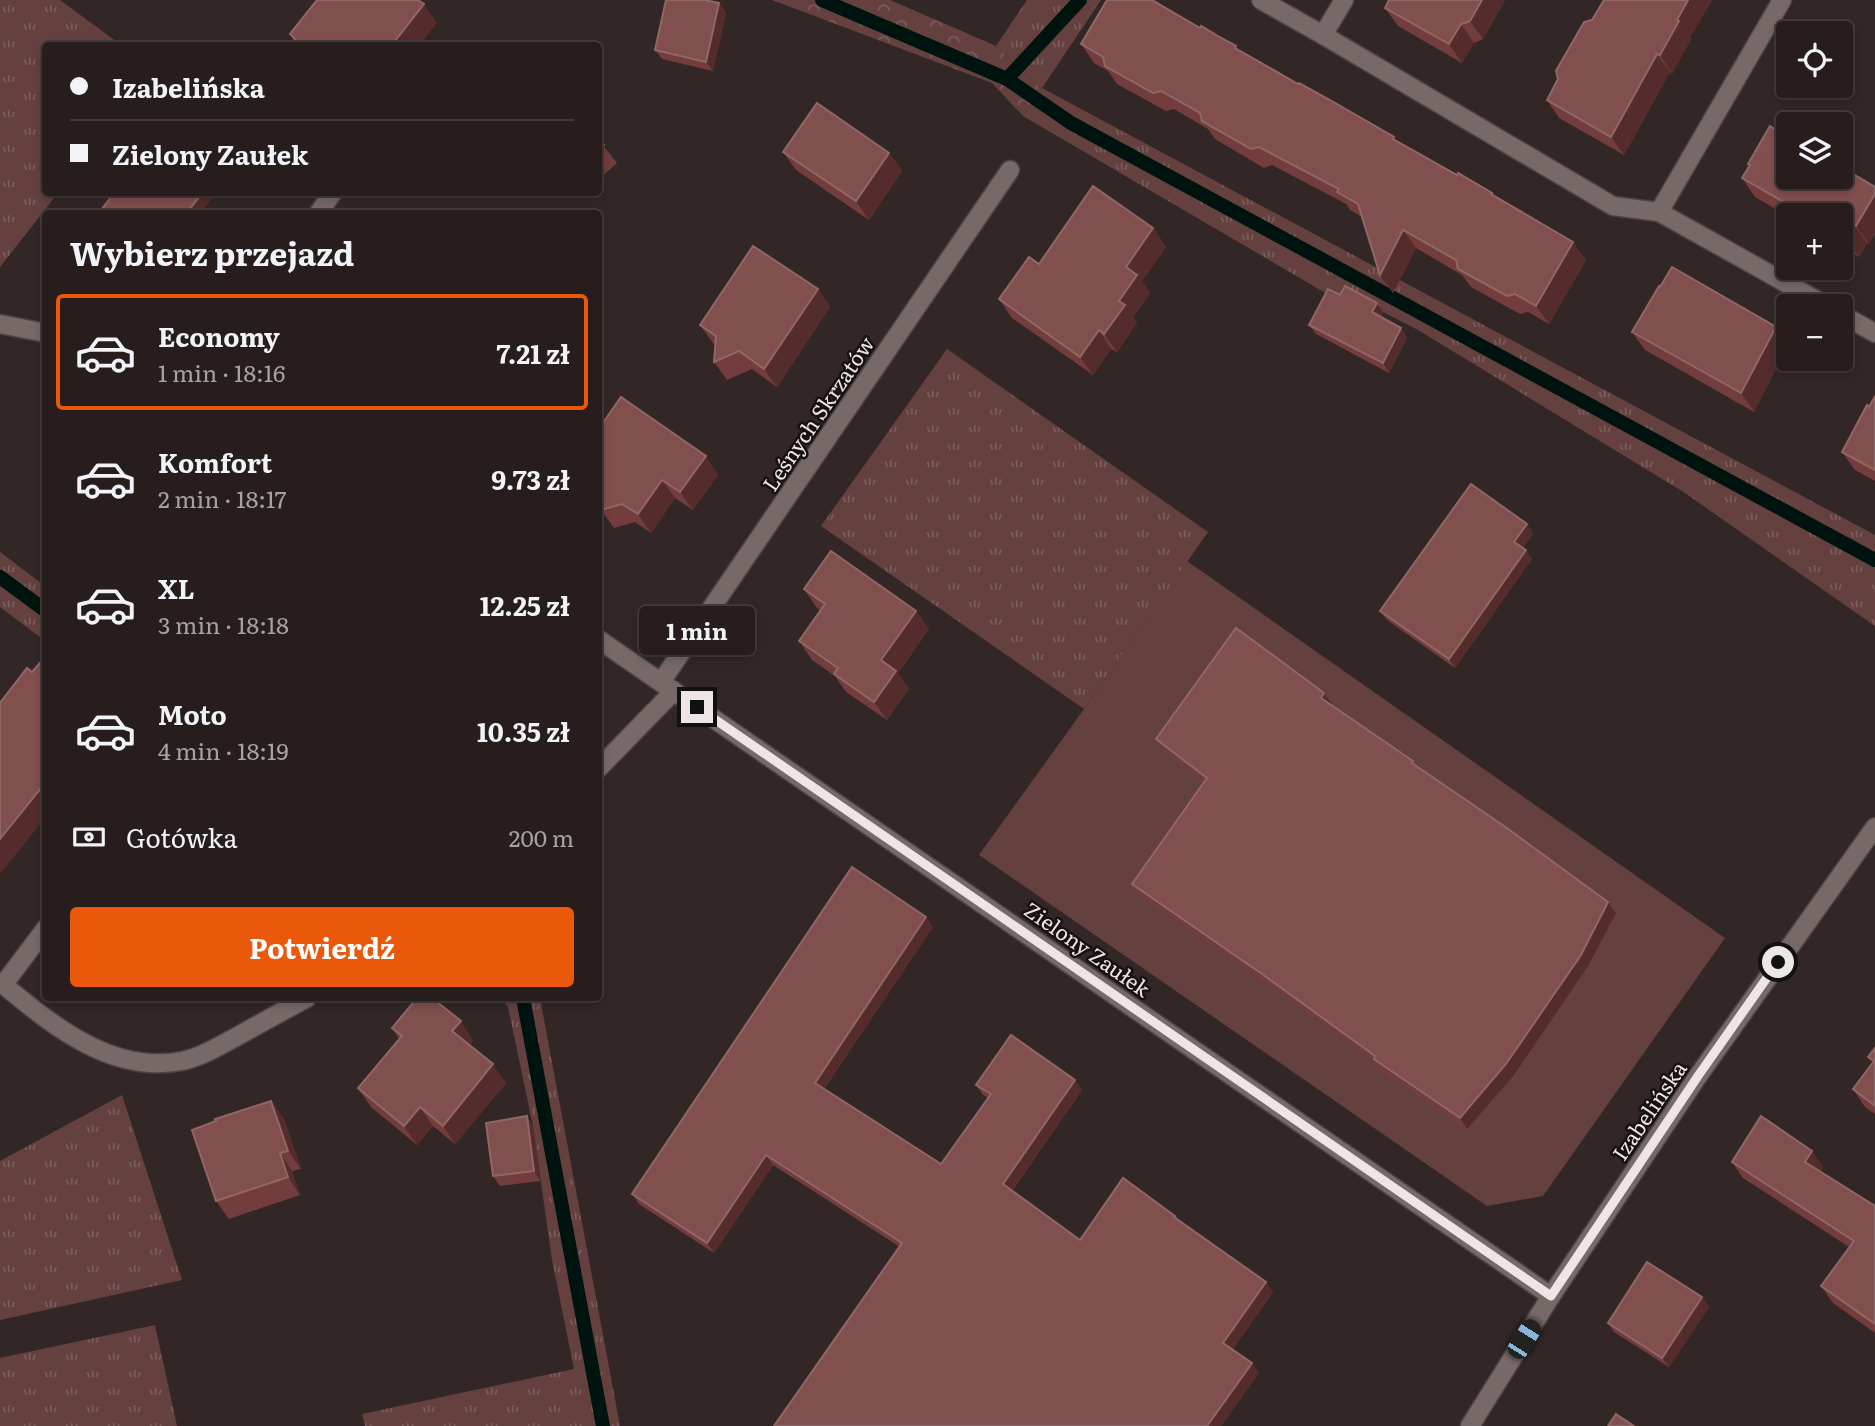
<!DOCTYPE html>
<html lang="pl">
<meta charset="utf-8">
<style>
:root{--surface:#261d1c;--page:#2e2625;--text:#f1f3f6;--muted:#a4a2a3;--line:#423b3b;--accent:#ea580c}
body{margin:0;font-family:Literata,serif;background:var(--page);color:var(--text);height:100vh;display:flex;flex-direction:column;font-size:26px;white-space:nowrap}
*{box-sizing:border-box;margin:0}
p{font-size:23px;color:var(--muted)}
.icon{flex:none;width:38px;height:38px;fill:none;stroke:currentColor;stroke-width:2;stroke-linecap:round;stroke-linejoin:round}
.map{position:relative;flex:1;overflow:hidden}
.panel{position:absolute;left:42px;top:210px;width:560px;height:791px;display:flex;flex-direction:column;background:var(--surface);border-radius:7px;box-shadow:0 4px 10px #0003,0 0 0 2px var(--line)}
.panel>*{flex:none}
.guide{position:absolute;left:42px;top:42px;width:560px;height:154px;border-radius:7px;box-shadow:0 4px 10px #0003,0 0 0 2px var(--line);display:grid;align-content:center;height:154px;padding:0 28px;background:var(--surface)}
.buttons{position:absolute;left:1776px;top:21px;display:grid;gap:14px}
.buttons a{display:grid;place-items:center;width:77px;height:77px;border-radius:7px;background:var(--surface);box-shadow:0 4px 10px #0003,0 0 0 2px var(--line);font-size:35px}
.end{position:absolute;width:32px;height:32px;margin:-16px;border:9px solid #eee6e5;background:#111;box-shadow:0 0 0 4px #111}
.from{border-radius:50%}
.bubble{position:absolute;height:49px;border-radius:7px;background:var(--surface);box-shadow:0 4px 10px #0003,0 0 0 2px var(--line);font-size:23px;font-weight:700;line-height:49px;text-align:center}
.car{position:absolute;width:21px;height:42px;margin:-21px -10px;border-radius:9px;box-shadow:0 0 5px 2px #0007;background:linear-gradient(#222 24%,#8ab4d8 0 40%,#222 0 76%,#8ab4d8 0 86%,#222 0)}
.guide b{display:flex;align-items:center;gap:24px;height:66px;font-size:26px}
.guide b+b{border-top:2px solid var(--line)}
.guide i{width:18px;height:18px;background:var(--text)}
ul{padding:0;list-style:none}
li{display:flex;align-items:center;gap:21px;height:116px;margin:0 14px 10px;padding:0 14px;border:4px solid transparent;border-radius:7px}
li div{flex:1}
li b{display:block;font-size:26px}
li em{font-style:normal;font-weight:700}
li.current{border-color:var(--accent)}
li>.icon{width:63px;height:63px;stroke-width:1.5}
h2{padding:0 28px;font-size:32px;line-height:84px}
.pay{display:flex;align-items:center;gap:18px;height:77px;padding:0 28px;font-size:26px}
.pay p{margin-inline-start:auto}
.action{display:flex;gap:14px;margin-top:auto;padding:14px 28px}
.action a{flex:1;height:80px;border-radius:7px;background:var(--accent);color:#fff;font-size:28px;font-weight:700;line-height:80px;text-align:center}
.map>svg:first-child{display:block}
</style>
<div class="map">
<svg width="1875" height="1426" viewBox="0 0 1875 1426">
<defs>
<pattern id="grass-tufts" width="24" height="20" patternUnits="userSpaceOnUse" patternTransform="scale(1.75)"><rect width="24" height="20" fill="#64413f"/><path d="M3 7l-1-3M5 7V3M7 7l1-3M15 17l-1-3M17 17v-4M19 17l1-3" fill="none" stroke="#7a5c5b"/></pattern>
<pattern id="forest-crowns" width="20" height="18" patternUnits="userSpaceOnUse" patternTransform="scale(1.75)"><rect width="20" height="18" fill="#64413f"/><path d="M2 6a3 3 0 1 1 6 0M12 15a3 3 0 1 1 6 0" fill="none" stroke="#7a5c5b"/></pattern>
</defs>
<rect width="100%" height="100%" fill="#322726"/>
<!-- grass -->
<g fill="url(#grass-tufts)">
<path d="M0 0H60L121 45 46 46V192L58 193 0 267Z"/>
<path d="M1027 0H1101L1042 88 1875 535V626L1682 491 1418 330 1352 296 1334 298 1023 116 1041 88 996 46Z"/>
<path d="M947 349 1208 532 1084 709 821 526Z"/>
<path d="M0 552 45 586V641L0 607Z"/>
<path d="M501 998H540L620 1426H365L362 1414 574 1369 552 1260 533 1126 508 1007Z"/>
<path d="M122 1095 182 1280 0 1320V1161Z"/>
<path d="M155 1325 177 1426H0V1358Z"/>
</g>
<!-- forest -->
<path fill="url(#forest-crowns)" d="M772 0H890L996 46 1041 88 1023 116 992 83Z"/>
<!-- green -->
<path fill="#64413f" d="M1187 561 1725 938 1543 1196 1487 1206 979 855 1084 709Z"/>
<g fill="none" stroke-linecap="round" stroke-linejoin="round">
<!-- stream -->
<g stroke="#00140f" stroke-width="14">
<path d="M822 0 1007 79 1071 123 1875 560"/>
<path d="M1007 79 1080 0"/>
<path d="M0 577 46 611"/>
<path d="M523 998 603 1426"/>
</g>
<!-- service casing -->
<g stroke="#4d4342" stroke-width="21">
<g id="service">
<path d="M1261 0 1323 35 1613 206 1659 212 1827 306"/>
<path d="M1323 35 1344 0"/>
<path d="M1659 212 1782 0"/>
<path d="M318 214 333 192"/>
<path d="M1841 314 1875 333"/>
<path d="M3 985 46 928"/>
</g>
</g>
<!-- minor casing -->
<g stroke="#4d4342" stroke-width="21">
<g id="minor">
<path d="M0 324 46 333"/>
<path d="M598 639 1551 1296"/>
<path d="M661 682 1010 170"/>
<path d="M598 769 674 691"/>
<path d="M0 982C51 1024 111 1075 182 1061 201 1057 219 1046 236 1037 259 1024 283 1011 307 998"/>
</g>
</g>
<!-- tertiary casing -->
<g stroke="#4d4342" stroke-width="21">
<path id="tertiary" d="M1470 1426 1551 1296 1698 1076 1875 827"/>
</g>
<!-- service -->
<use href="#service" stroke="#766968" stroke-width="18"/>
<!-- minor -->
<use href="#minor" stroke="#766968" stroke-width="18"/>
<!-- tertiary -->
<use href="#tertiary" stroke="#766968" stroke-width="18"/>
</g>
<!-- wall -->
<g fill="#723d3c">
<path d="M1389 0H1505L1483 39 1474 43 1462 63 1398 26 1385 8Z"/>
<path d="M1604 0H1712L1690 37 1691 39 1672 74 1670 72 1624 155 1559 118 1547 100Z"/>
<path d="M719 3 726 13 713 71 662 59 655 50Z"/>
<path d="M1081 44 1238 50 1397 141 1457 175 1492 193 1495 197 1586 260 1549 324 1528 312 1520 314 1471 287 1462 275 1416 248 1393 293 1380 275 1362 217 1350 210 1346 204 1272 165 1264 168 1215 139 1208 129 1174 109 1166 111 1117 84 1108 71 1094 63Z"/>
<path d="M598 139 617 163 598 180Z"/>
<path d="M783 152 889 153 902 171 869 220 796 170Z"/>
<path d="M1748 164 1875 187V234L1869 244 1867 243 1859 257 1841 246V215L1788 216 1755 197 1742 178 1749 166Z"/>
<path d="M1153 228 1166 247 1142 281 1150 293 1133 317 1137 323 1117 352 1111 349 1093 375 1012 318 999 299 1039 264Z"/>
<path d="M818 289 830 307 777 387 752 369 727 380 714 362 715 345 713 343 700 325Z"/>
<path d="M1340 295 1377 303 1383 312 1381 317 1401 328 1407 338 1389 373 1316 334 1309 325Z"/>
<path d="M1776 327 1788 345 1754 412 1645 350 1632 332Z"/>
<path d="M1875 396V481L1855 470 1842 452Z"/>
<path d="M598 430 718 475 693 510 675 498 651 533 635 522 614 528 601 510 600 497 598 496Z"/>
<path d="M1527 524 1533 534 1523 548 1526 550 1532 559 1455 668 1387 620 1380 611Z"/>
<path d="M804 589 916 611 929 629 898 673 909 689 887 720 846 692 835 676 812 660 799 641 820 610 817 608Z"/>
<path d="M1324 693 1332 704 1331 705 1608 902 1616 913 1588 966 1514 1075 1467 1129 1381 1070 1375 1061 1269 985 1139 895 1132 884 1205 781 1164 750 1156 739Z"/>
<path d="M933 927 824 1089 941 1164 988 1098 983 1095 976 1085 1075 1080 1082 1090 1012 1191 1080 1240 1175 1216 1178 1220 1266 1282 1273 1292 1233 1349 1259 1373 1221 1426H774L900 1247 773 1165 714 1253 639 1204 632 1194Z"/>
<path d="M392 1028 473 1040 469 1045 506 1083 455 1144 433 1126 417 1145 371 1107 358 1088 399 1039Z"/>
<path d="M1875 1048V1114L1865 1107 1853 1089 1873 1063 1868 1057Z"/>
<path d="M271 1101 284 1119 301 1169 292 1171 300 1195 229 1219 216 1201Z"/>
<path d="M533 1126 540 1181 500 1186 493 1176Z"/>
<path d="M1812 1151 1823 1167 1820 1172 1875 1206V1333L1833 1303 1821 1286 1849 1247 1743 1178 1732 1162Z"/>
<path d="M1702 1297 1709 1307 1669 1367 1614 1332 1608 1323Z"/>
</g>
<!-- shaded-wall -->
<g fill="#532c2b">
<path d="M1482 0H1505L1483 39 1470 21Z"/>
<path d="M1688 0H1712L1690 37 1691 39 1672 74 1660 55 1677 20Z"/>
<path d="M719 3 726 13 713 71 706 62Z"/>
<path d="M424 4 437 23 419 46H391Z"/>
<path d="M1461 24 1474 43 1462 63 1449 44Z"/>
<path d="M1657 54 1670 72 1624 155 1611 137Z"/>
<path d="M889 153 902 171 869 220 856 201Z"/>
<path d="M203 192H212L214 196 200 214H186Z"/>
<path d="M1875 194V234L1869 244 1856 226Z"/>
<path d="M1854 225 1867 243 1859 257 1846 238Z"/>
<path d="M1153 228 1166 247 1142 281 1150 293 1133 317 1137 323 1117 352 1104 334 1119 301 1126 267Z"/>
<path d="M1403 230 1416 248 1393 293 1380 275Z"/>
<path d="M1573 242 1586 260 1549 324 1536 306Z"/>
<path d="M818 289 830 307 777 387 764 369Z"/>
<path d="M1377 303 1383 312 1378 322 1372 312Z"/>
<path d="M1776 327 1788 346 1754 412 1741 393Z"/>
<path d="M1401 328 1407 338 1389 373 1383 363Z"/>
<path d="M1099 330 1111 349 1093 375 1080 357Z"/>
<path d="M706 456 718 475 693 510 680 492Z"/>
<path d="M662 480 675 498 651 533 638 514Z"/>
<path d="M1527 524 1533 534 1521 551 1514 542Z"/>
<path d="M1526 550 1532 559 1455 668 1449 659Z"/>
<path d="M916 611 929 629 898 673 909 689 887 720 874 702 881 660Z"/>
<path d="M1324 693 1332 704 1329 709 1321 698Z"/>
<path d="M46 782V817L0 874V839Z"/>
<path d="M1608 902 1616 913 1588 966 1514 1075 1467 1129 1460 1118Z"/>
<path d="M926 917 933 927 821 1093 815 1083Z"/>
<path d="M461 1021 473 1040 465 1049 452 1031Z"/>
<path d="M493 1064 506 1083 455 1144 443 1126Z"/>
<path d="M1075 1080 1082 1090 1009 1194 1003 1184Z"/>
<path d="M271 1101 284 1119 301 1169 288 1151Z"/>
<path d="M420 1107 433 1126 417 1145 404 1126Z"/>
<path d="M527 1116 533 1126 540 1181 534 1171Z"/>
<path d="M1812 1151 1823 1167 1816 1178 1805 1162Z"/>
<path d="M280 1153 292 1171 300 1195 288 1177Z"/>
<path d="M766 1155 773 1165 714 1253 707 1243Z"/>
<path d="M1266 1282 1273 1292 1230 1353 1223 1343Z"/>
<path d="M1702 1297 1709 1307 1669 1367 1662 1358Z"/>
<path d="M1252 1363 1259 1373 1221 1426H1207Z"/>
</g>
<!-- building -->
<g fill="#804f4e" stroke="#916766" stroke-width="2">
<path d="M317 0H418L424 4 391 46H290L295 39 290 34Z"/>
<path d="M666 0H705L719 3 706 62 655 50Z"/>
<path d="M1107 0H1152L1200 28 1201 26 1218 36 1236 46 1235 48 1298 84 1299 83 1330 100 1394 137 1393 139 1457 175 1458 173 1492 193 1491 194 1573 242 1536 306 1515 294 1507 296 1458 269 1456 260 1403 230 1380 275 1358 204 1337 192 1339 189 1259 147 1251 149 1202 121 1200 113 1161 91 1153 93 1105 66 1103 57 1081 44Z"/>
<path d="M1389 0H1482L1470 21 1461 24 1449 44 1385 8Z"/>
<path d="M1604 0H1688L1677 20 1679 21 1660 55 1657 54 1611 137 1547 100 1558 79 1556 71 1584 22 1592 20Z"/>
<path d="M817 103 889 153 856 201 783 152Z"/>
<path d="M1770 126 1788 137V177H1841V167L1875 187V194L1856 226 1854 225 1846 238 1841 235V215H1806L1742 178 1750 165 1748 164Z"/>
<path d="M598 139 604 145 598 150Z"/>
<path d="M1093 186 1153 228 1126 267 1137 275 1119 301 1125 305 1104 334 1099 330 1080 357 999 299 1029 257 1039 264Z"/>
<path d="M115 192H203L186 214H98Z"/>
<path d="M753 246 818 289 764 369 739 351 714 362 716 336 700 325Z"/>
<path d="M1672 267 1776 327 1741 393 1632 332 1659 286 1660 287Z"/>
<path d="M1345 286 1377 303 1372 312 1401 328 1383 363 1309 325 1328 289 1340 295Z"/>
<path d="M1875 396V470L1842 452 1867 405 1869 407Z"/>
<path d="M621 397 706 456 680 492 662 480 638 514 622 504 601 510 599 487H598V430Z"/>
<path d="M1471 484 1527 524 1514 542 1526 550 1449 659 1380 611Z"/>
<path d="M831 551 916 611 881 660 896 671 874 702 834 674 838 668 799 641 825 604 804 589Z"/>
<path d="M1236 628 1324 693 1321 698 1413 761 1412 763 1504 826 1608 902 1581 955 1506 1064 1460 1118 1374 1059 1375 1056 1262 974 1132 884 1207 778 1156 739Z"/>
<path d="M46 656V782L0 839V703L27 668 32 672Z"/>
<path d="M852 867 926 917 815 1083 941 1164 991 1094 976 1085 1011 1035 1075 1080 1003 1184 1080 1240 1123 1178 1175 1216 1174 1217 1266 1282 1223 1343 1252 1363 1207 1426H774L902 1243 766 1155 707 1243 632 1194Z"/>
<path d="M417 998H432L461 1021 452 1031 493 1064 443 1126 420 1107 404 1126 358 1088 402 1036 392 1028Z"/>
<path d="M1875 1048V1106L1853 1089 1874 1061 1868 1057Z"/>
<path d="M271 1101 288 1151 280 1153 288 1177 216 1201 192 1130 216 1121 215 1119Z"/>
<path d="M527 1116 534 1171 493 1176 486 1123Z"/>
<path d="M1761 1116 1812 1151 1805 1162 1875 1206V1324L1821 1286 1854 1241 1732 1162Z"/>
<path d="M1647 1262 1702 1297 1662 1358 1608 1323Z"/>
<path d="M1616 1414 1634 1426H1608Z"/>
</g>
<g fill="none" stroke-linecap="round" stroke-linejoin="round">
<!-- route -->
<path stroke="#eee6e5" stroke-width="9" d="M697 707 1551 1296 1698 1076 1778 962"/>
</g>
<g text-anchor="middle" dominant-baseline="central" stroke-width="5" stroke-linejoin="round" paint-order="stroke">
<!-- street labels -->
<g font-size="21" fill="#eee6e5" stroke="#171111">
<text transform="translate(817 413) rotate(-56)">Leśnych Skrzatów</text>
<text transform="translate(1088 948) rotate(35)">Zielony Zaułek</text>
<text transform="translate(1648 1110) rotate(-56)">Izabelińska</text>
</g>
</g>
</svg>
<div class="buttons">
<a><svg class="icon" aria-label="locate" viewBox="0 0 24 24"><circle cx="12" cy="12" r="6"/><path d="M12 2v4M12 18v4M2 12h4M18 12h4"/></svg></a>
<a><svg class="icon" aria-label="layers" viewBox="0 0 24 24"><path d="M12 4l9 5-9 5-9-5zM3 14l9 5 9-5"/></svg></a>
<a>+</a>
<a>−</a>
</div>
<i class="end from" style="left:1778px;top:962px"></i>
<i class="end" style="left:697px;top:707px"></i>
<div class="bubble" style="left:639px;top:606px;width:116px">1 min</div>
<i class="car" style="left:1524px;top:1339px;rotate:32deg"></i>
<div class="guide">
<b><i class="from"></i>Izabelińska</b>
<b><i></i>Zielony Zaułek</b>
</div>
<section class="panel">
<h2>Wybierz przejazd</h2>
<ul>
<li class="current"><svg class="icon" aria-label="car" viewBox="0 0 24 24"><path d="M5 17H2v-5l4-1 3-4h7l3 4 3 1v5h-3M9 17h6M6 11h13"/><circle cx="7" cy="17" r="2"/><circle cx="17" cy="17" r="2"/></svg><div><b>Economy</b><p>1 min · 18:16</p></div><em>7.21 zł</em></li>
<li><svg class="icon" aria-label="car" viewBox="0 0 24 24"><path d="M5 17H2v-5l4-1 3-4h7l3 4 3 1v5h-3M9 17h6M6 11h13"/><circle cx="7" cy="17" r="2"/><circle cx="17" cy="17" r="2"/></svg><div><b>Komfort</b><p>2 min · 18:17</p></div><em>9.73 zł</em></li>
<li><svg class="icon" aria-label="car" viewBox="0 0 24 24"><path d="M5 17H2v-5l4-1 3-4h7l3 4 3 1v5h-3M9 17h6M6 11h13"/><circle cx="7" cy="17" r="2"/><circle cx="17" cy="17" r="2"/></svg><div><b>XL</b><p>3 min · 18:18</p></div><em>12.25 zł</em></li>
<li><svg class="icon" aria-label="car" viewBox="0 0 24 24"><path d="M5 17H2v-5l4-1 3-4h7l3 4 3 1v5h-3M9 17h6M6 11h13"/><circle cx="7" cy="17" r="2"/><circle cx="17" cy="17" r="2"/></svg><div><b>Moto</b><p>4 min · 18:19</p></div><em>10.35 zł</em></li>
</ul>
<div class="pay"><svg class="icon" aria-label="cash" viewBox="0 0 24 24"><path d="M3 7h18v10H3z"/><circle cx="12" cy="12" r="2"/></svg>Gotówka<p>200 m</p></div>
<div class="action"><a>Potwierdź</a></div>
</section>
</div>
